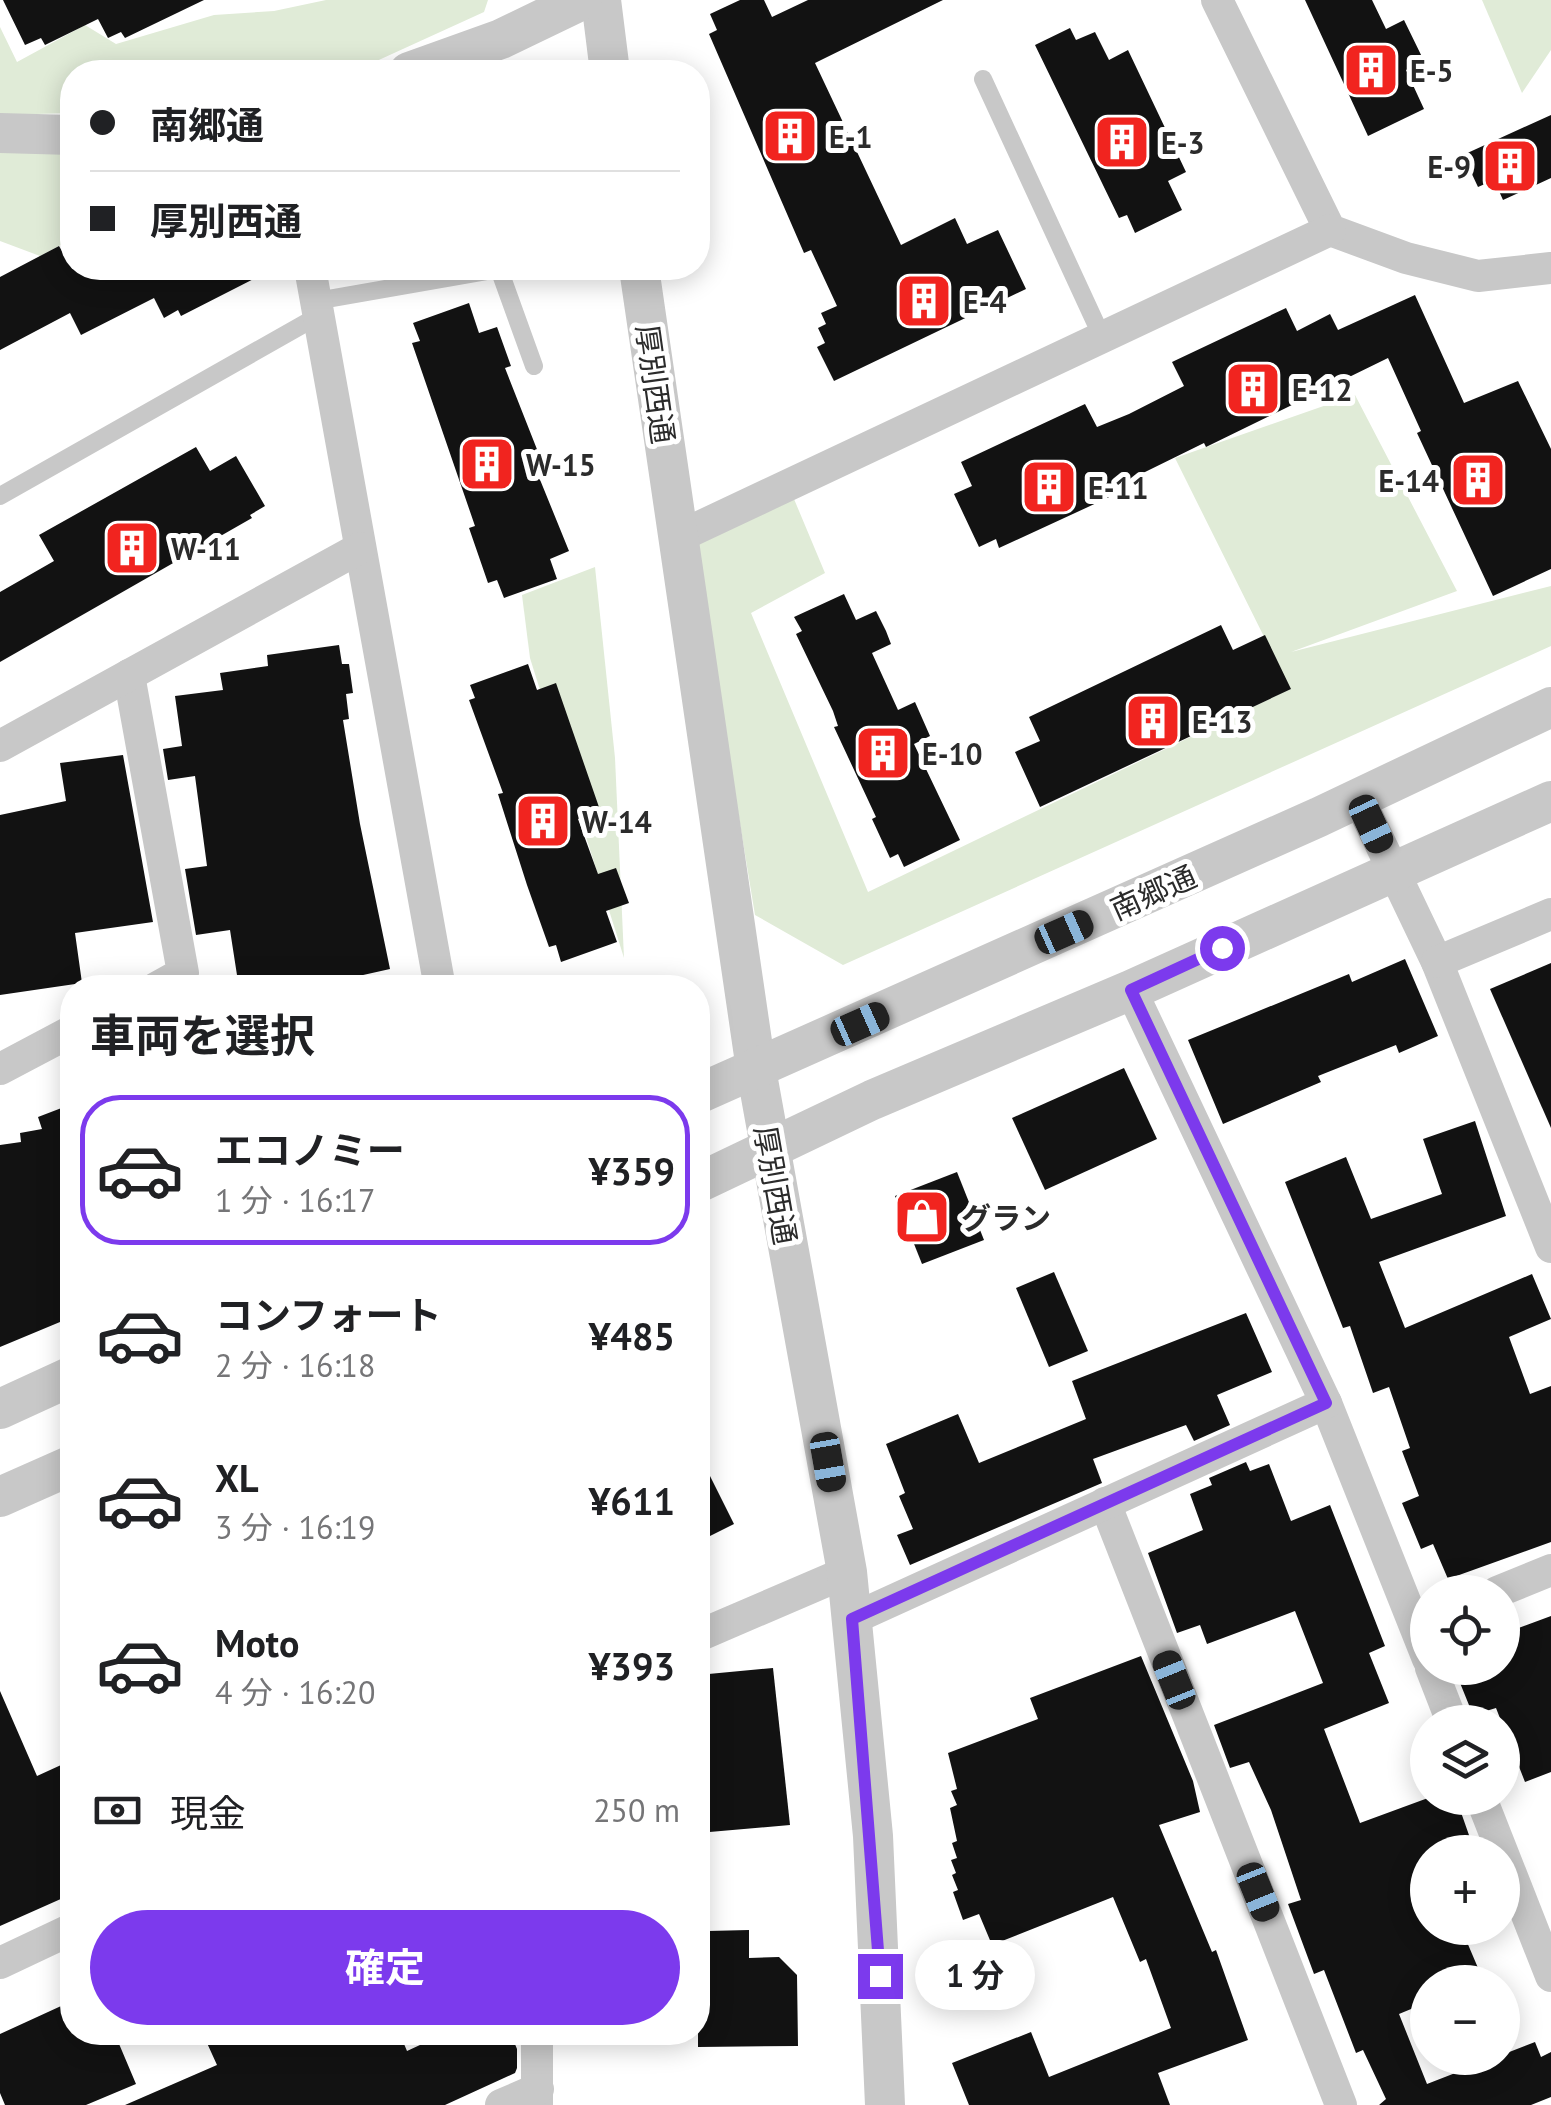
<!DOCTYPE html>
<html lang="ja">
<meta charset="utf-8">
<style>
:root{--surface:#fff;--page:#f6f6f6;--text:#202124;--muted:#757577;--line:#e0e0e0;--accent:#7c3aed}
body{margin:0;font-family:"PT Sans","Noto Sans JP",sans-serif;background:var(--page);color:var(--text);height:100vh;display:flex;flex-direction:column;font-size:38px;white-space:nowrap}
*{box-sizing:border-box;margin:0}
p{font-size:32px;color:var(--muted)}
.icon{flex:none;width:55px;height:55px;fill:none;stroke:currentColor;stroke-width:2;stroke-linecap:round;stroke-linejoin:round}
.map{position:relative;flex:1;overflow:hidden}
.panel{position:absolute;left:60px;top:975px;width:650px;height:1070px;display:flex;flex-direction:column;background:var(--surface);border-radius:40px;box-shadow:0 5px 25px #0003}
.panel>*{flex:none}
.guide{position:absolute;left:60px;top:60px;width:650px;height:220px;border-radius:40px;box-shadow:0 5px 25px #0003;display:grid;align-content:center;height:220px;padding:0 30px;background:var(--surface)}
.buttons{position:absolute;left:1410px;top:1575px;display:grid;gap:20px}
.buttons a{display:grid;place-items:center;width:110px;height:110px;border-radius:50%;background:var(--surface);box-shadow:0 5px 25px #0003;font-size:50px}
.end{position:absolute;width:45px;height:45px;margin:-22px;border:12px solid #7c3aed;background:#fff;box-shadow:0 0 0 5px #fff}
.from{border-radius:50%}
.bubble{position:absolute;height:70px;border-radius:35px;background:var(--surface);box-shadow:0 5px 25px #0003;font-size:32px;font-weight:700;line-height:70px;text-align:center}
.car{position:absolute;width:30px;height:60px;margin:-30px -15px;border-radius:12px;box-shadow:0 0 8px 2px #0007;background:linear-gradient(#222 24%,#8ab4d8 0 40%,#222 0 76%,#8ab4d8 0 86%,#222 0)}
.guide b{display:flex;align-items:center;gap:35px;height:95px;font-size:38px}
.guide b+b{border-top:2px solid var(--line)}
.guide i{width:25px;height:25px;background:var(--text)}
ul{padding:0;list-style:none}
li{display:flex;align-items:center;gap:30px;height:150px;margin:0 20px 15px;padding:0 10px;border:5px solid transparent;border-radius:40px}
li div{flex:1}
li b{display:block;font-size:38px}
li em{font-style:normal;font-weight:700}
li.selected{border-color:var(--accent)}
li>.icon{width:90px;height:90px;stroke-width:1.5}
h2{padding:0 30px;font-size:45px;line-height:120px}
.pay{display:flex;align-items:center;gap:25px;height:110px;padding:0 30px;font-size:38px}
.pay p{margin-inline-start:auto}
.action{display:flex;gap:20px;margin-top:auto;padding:20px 30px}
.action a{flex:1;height:115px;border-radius:60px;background:var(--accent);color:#fff;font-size:40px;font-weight:700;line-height:115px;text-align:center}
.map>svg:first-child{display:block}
</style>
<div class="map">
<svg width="1551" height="2105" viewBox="0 0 1551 2105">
<rect width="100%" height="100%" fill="#fff"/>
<!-- green -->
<g fill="#e0ebd7">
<path d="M326 0H488L484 12 370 64 334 72H72V113L0 115V27L17 62 85 25 116 44 214 15 274 11Z"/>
<path d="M1482 0H1551V50L1522 93Z"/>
<path d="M72 136V239L40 256 0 241V139Z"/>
<path d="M1355 395 1457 591 1291 652 1551 586V646L843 965 755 915 694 544 794 499 825 573 751 613 868 892 1290 689 1175 458Z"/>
<path d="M595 567 615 758 624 958 530 658 522 595Z"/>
</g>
<!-- building -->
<g fill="#121212">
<path d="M3 0H204L125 38 121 32 108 38 98 19 45 45 41 38 25 45Z"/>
<path d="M740 0H764L772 17 808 0H943L815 63 901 245 955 218 967 244 998 230 1026 289 834 381 817 347 825 343 818 328 826 324 821 313 837 306 811 250 804 253 709 34 717 30 710 14Z"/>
<path d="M1305 0H1372L1386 29 1404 20 1424 61 1406 70 1424 109 1368 136Z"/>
<path d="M1070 28 1076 40 1095 32 1109 60 1128 50 1186 172 1168 181 1182 210 1135 233 1127 215 1119 218 1035 45Z"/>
<path d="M1551 115V178L1503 200 1494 180 1478 187 1463 155Z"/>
<path d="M59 246 72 268H275L181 316 178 310 164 318 154 298 81 335 70 313 0 350V277Z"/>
<path d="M1415 295 1464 403 1518 381 1551 449V569L1493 596 1417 433 1421 431 1388 358 1206 447 1204 443 1141 474 1145 480 1088 507 999 548 996 539 979 547 954 494 972 486 961 462 1085 404 1097 427 1129 414 1184 386 1172 362 1286 308 1297 331 1330 314 1338 330Z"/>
<path d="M469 303 479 333 497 327 511 366 505 368 540 457 532 460 569 551 550 559 557 579 504 598 497 580 488 583 469 528 475 526 412 343 420 341 413 323Z"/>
<path d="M196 447 210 471 236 456 265 506 250 515 252 518 0 662V592L54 561 39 535Z"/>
<path d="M844 594 856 620 876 611 886 631 891 644 872 653 898 710 915 702 930 736 914 744 960 840 904 867 898 854 890 858 872 819 876 817 834 727 838 726 833 711 796 634 802 631 794 617Z"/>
<path d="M1221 625 1233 650 1265 635 1291 689 1040 807 1015 752 1040 741 1029 717Z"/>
<path d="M339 645 342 664H349L353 693 346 694 349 719 343 720 360 824 390 969 305 988H239L230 930 196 935 185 869 207 866 195 776 168 780 163 749 182 746 175 696 223 690 220 673 268 666 267 655Z"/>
<path d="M528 664 537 690 556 683 600 810 578 819 598 874 616 868 629 903 606 911 617 942 561 962 556 945 549 947 527 885 498 794 503 793 469 700 475 698 470 685Z"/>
<path d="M123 755 153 922 75 933 82 983 0 995V815L66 801 60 763Z"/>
<path d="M1405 959 1438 1036 1399 1053 1396 1045 1318 1076 1321 1082 1223 1124 1188 1040 1349 974 1352 982Z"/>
<path d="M1551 963V1128L1490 989Z"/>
<path d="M1124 1068 1157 1139 1045 1190 1012 1118Z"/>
<path d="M72 1104V1317L0 1347V1145L21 1142 20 1133 42 1129 38 1117Z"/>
<path d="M1475 1121 1506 1216 1379 1262 1405 1328 1532 1274 1551 1319 1509 1337 1530 1394 1551 1386V1542L1448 1579 1433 1544 1421 1549 1402 1503 1419 1496 1402 1451 1410 1448 1389 1387 1373 1393 1350 1326 1343 1328 1285 1182 1346 1157 1371 1219 1442 1194 1423 1139Z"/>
<path d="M957 1172 984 1240 922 1264 895 1196Z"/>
<path d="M1054 1272 1088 1351 1049 1367 1016 1288Z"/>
<path d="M1246 1313 1272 1372 1217 1395 1230 1425 1194 1441 1186 1425 1093 1459 1102 1483 910 1565 897 1535 913 1529 899 1496 905 1493 886 1444 958 1414 979 1463 1086 1419 1072 1381Z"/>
<path d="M698 1452 734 1524 698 1542Z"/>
<path d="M1246 1462 1250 1471 1269 1464 1291 1521 1330 1505 1385 1646 1369 1653 1389 1703 1324 1729 1360 1823 1428 1798H1456L1470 1838 1428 1852V1928H1461L1484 1982H1428V2002L1399 2014 1427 2084 1535 2042 1541 2057 1551 2052V2097L1531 2105H1379L1386 2099 1363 2050 1356 2053 1324 1970 1314 1974 1288 1904 1301 1900 1271 1810 1249 1762 1230 1768 1214 1725 1323 1683 1295 1611 1207 1644 1200 1625 1177 1633 1148 1553 1203 1530 1190 1494 1212 1485 1209 1478Z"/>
<path d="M1551 1616V1772L1525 1782 1496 1708 1473 1715 1454 1668H1502V1634Z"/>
<path d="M1141 1656 1193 1781 1200 1812 1159 1825 1212 1952 1216 1950 1248 2040 1158 2073 1170 2105H969L952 2063 1031 2032 1049 2077 1171 2028 1146 1959 1140 1962 1113 1897 992 1945 979 1914 963 1920 953 1892 958 1890 952 1875 956 1873 951 1860 957 1858 952 1843 957 1841 950 1808 957 1805 951 1791 957 1789 948 1753 1038 1719 1030 1698Z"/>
<path d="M773 1668 790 1825 698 1833V1675Z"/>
<path d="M0 1691 37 1776 72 1760V1894L0 1926Z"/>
<path d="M749 1930V1958L779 1957 797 1975 798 2046 698 2047V1945L708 1931Z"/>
<path d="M72 2001V2032H114L136 2084 86 2105H5L0 2093V2034Z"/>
<path d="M202 2032H399L407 2051 448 2032H510L517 2049V2068L515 2073 445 2105H125L217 2065Z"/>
</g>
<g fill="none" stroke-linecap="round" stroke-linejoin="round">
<!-- service -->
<g stroke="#c8c8c8" stroke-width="18">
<path d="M983 79 1102 337"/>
<path d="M316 301 499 269 534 366"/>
<path d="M0 496 318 316"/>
</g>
<!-- minor -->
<g stroke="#c8c8c8" stroke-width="32">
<path d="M1217 0 1330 230 1406 258 1478 276 1551 268"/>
<path d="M310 268 440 988"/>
<path d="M678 537 1330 230"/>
<path d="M129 675 183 973 156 988"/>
<path d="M0 746 360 548"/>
<path d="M1359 799 1437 962 1551 1247"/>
<path d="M1437 962 1551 914"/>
<path d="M1131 990 1326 1403 1428 1659"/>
<path d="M0 1069 72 1031"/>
<path d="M1105 1503 1341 2105"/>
<path d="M1497 1592 1551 1570"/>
<path d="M852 1619 1326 1403"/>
<path d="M698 1636 847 1572"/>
<path d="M1431 1668 1452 1722"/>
<path d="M1481 1798 1551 1976"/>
<path d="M0 1963 72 1929"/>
<path d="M537 2032V2105"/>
<path d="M501 2105 538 2089"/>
</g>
<!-- tertiary -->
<g stroke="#c8c8c8" stroke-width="40">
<path d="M601 0 610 72"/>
<path d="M409 72 501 39 582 0"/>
<path d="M0 133 72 135"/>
<path d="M639 268 756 1069 847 1572 873 1836 885 2105"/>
<path d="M698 1094 1319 817 1551 707"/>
<path d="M698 1183 872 1100 1131 990 1551 801"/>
<path d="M0 1409 72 1376"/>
<path d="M0 1497 72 1465"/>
</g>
</g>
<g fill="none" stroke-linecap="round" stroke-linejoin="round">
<!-- route -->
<path stroke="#7c3aed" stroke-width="12" d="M880 1976 852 1619 1326 1403 1131 990 1222 948"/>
</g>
<!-- icons -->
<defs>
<g id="building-square" transform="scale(2.875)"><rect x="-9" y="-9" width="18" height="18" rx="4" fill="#f1241f" stroke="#fff"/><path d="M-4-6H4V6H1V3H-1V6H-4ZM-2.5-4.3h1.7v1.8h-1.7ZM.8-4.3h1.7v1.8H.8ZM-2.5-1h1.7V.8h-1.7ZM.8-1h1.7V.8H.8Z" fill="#fff"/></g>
<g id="shop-square" transform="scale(2.875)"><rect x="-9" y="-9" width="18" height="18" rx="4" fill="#f1241f" stroke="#fff"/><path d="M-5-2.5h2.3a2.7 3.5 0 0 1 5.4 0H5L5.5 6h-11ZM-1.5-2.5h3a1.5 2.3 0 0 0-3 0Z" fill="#fff"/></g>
</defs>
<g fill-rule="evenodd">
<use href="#building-square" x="1371" y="70"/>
<use href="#building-square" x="790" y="136"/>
<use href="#building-square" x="1122" y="142"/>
<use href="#building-square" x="1510" y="166"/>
<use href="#building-square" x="924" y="301"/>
<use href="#building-square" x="1253" y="389"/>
<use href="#building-square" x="487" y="464"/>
<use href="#building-square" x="1478" y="480"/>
<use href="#building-square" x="1049" y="487"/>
<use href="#building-square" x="132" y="548"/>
<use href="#building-square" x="1153" y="721"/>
<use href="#building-square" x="883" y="753"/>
<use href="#building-square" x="543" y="821"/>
<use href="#shop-square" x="922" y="1217"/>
</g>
<g text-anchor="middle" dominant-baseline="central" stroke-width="10" stroke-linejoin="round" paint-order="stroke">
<!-- poi labels -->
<g font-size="30" font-weight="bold" fill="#2b2b2b" stroke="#fff" text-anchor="start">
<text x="1410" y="70">E-5</text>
<text x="829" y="136">E-1</text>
<text x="1161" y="142">E-3</text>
<text x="1471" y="166" text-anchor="end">E-9</text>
<text x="963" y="301">E-4</text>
<text x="1292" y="389">E-12</text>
<text x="526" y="464">W-15</text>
<text x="1439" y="480" text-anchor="end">E-14</text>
<text x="1088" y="487">E-11</text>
<text x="171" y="548">W-11</text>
<text x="1192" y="721">E-13</text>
<text x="922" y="753">E-10</text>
<text x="582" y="821">W-14</text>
<text x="961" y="1217">グラン</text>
</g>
<!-- street labels -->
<g font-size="30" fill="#2b2b2b" stroke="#fff">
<text transform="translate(656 384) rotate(82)">厚別西通</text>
<text transform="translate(1153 892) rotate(-24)">南郷通</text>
<text transform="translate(776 1185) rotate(80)">厚別西通</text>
</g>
</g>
</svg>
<div class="buttons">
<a><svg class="icon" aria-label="locate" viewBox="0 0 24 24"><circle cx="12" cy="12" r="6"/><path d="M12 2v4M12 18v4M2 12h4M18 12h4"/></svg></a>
<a><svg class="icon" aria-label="layers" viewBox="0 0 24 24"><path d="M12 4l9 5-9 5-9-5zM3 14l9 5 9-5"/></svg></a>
<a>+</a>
<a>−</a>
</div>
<i class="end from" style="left:1222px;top:948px"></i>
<i class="end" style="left:880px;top:1976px"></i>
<div class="bubble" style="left:915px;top:1940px;width:120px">1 分</div>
<i class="car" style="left:1371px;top:824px;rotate:155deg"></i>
<i class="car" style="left:1064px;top:932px;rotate:66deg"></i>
<i class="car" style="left:860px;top:1024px;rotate:66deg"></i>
<i class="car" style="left:828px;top:1462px;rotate:170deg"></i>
<i class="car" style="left:1174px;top:1680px;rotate:338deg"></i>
<i class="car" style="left:1258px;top:1892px;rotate:158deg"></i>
<div class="guide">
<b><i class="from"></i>南郷通</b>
<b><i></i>厚別西通</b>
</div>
<section class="panel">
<h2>車両を選択</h2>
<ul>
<li class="selected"><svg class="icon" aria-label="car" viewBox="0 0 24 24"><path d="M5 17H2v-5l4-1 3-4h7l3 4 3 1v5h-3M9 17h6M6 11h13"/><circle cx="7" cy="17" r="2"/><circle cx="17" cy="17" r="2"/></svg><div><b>エコノミー</b><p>1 分 · 16:17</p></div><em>¥359</em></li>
<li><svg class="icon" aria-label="car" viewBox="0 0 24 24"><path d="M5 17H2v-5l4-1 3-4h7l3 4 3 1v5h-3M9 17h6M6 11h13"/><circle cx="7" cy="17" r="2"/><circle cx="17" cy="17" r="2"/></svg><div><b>コンフォート</b><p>2 分 · 16:18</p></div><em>¥485</em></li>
<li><svg class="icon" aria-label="car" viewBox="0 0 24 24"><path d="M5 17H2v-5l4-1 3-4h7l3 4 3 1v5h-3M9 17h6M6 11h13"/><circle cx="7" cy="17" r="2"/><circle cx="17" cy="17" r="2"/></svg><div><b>XL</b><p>3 分 · 16:19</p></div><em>¥611</em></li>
<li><svg class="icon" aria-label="car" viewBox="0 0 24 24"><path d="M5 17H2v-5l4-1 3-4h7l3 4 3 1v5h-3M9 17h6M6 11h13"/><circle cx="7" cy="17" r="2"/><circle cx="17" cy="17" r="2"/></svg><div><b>Moto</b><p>4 分 · 16:20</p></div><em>¥393</em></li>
</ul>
<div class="pay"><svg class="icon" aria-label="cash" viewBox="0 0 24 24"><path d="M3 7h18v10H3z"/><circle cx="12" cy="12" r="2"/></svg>現金<p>250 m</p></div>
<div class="action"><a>確定</a></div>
</section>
</div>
